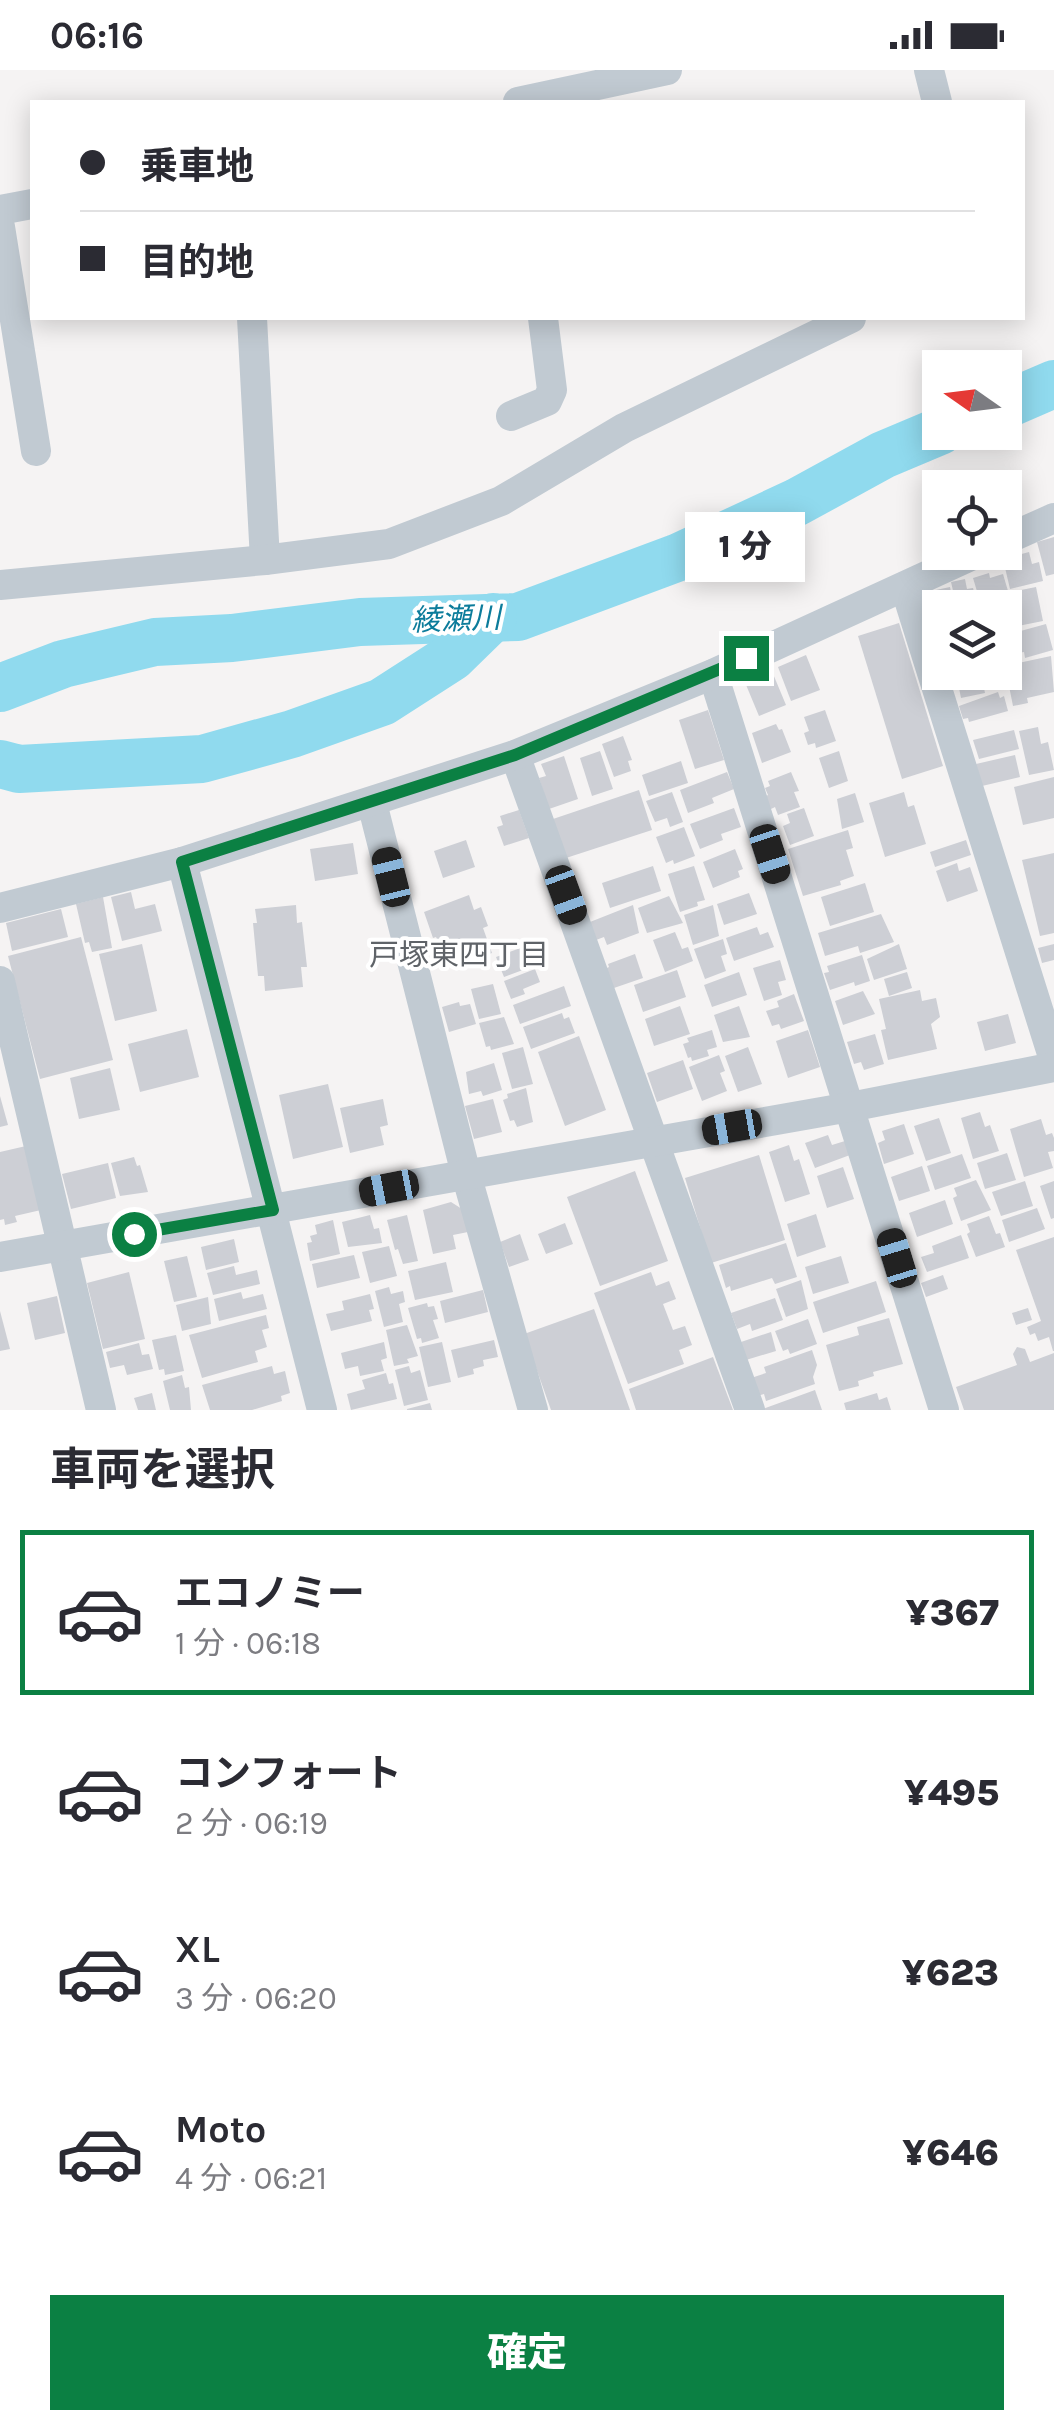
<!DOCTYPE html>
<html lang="ja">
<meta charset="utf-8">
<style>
:root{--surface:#fff;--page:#f7f7f7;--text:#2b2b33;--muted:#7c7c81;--line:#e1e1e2;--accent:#0b8043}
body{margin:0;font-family:Karla,"Noto Sans JP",sans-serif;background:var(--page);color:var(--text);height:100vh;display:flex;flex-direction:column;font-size:38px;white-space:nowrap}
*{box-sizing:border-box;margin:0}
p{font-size:32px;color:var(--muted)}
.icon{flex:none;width:55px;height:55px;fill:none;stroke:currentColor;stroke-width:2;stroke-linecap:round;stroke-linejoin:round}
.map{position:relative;height:1340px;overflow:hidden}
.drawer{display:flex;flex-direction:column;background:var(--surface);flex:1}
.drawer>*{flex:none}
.top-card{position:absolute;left:30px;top:30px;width:995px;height:220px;border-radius:0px;box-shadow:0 5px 25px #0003;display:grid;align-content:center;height:220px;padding:0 50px;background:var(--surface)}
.needle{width:65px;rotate:284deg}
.tools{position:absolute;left:922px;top:280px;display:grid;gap:20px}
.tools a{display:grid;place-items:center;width:100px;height:100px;border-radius:0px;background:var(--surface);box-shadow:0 5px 25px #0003;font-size:50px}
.end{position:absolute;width:45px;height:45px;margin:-22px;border:12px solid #0b8043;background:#fff;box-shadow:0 0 0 5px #fff}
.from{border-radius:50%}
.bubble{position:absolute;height:70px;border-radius:0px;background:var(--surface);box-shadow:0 5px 25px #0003;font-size:32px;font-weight:800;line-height:70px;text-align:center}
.car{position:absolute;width:30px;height:60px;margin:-30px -15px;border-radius:12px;box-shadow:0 0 8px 2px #0007;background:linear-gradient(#222 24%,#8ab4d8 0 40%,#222 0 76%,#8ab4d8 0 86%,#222 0)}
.top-card b{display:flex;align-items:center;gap:35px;height:95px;font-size:38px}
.top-card b+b{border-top:2px solid var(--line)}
.top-card i{width:25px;height:25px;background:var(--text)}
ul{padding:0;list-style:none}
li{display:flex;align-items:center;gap:30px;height:165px;margin:0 20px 15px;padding:0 30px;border:5px solid transparent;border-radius:0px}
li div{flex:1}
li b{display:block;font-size:38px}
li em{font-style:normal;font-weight:800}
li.active{border-color:var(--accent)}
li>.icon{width:90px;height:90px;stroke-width:1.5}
h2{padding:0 50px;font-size:45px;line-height:120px}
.primary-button{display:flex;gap:20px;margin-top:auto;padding:20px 50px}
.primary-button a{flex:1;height:115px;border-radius:0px;background:var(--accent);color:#fff;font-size:40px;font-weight:800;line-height:115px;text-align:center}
.status{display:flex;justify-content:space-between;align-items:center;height:70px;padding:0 50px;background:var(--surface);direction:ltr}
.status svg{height:28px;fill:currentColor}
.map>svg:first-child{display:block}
</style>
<div class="status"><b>06:16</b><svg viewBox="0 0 49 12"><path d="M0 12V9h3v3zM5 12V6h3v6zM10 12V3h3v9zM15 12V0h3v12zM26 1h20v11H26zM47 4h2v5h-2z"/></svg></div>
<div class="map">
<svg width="1054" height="1340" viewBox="0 0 1054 1340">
<rect width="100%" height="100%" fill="#f5f3f3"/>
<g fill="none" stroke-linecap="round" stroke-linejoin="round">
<!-- river -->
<g stroke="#90daee" stroke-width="48">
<path d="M1005 335 1054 314"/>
<path d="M0 618 63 594 155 572 232 568 360 552 518 547 679 487 797 432 883 385 940 361"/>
<path d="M0 694 19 699 202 689 292 664 382 632 452 587 493 547"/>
</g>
</g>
<!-- building -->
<g fill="#cdcfd5">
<path d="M1054 467V504L1046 506 1037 472Z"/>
<path d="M1029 482 1032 494 1039 492 1043 511 1010 519 1003 489Z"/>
<path d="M989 503 990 508 1003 504 1013 538H982L973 508Z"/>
<path d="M965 509 967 519 973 518 978 538H957L951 512Z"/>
<path d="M950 517 954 538H940V553L934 554 929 532 938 530 936 520Z"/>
<path d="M1036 517 1043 551 1018 556 1011 522Z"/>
<path d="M899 553 943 696 902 709 858 566Z"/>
<path d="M1046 554 1053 580 1025 588 1024 582 1017 583 1015 577 1009 578 1006 565Z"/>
<path d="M806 585 820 620 791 631 778 597Z"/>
<path d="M1051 586 1054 622 1027 628 1028 633 1013 636 1005 596Z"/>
<path d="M771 599 786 635 759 646 744 610Z"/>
<path d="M981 602H993L996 616 984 618 985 623 961 628 957 608Z"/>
<path d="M998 622 1000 628 1004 626 1008 641 969 652 968 648 963 649 959 636Z"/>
<path d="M708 640 724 690 695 699 679 650Z"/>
<path d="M825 640 836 671 816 678 815 673 808 675 804 663 809 661 804 647Z"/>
<path d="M776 654 779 660 782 659 791 682 762 693 752 663Z"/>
<path d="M1038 657 1041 674 1048 672 1054 700 1029 705 1019 661Z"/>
<path d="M1014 660 1019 679 979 689 973 670Z"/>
<path d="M623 666 632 690 628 691 631 701 614 707 602 674Z"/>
<path d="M600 681 613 719 592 726 580 688Z"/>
<path d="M839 681 848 711 829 718 819 688Z"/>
<path d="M1015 685 1020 707 982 716 976 694Z"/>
<path d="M564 686 578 729 549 739 539 708 546 706 541 694Z"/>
<path d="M681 691 688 713 649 726 642 705Z"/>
<path d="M727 702 734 719 712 728 714 733 688 743 680 720Z"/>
<path d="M791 702 799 721 794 722 800 737 778 745 775 737 769 740 764 727 768 725 765 718 770 716 768 711Z"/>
<path d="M1054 707V748L1023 755 1014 717Z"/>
<path d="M639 720 652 760 566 788 553 749Z"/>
<path d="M672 722 683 752 670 757 667 748 655 752 646 731Z"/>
<path d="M904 722 908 737 914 735 926 774 885 787 869 733Z"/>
<path d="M855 723 864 752 842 759 837 729Z"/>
<path d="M734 738 741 757 721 764 723 770 700 779 690 754Z"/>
<path d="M804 738 814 766 790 775 783 756 790 753 787 744Z"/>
<path d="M519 740 529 768 504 776 497 757 503 755 500 746Z"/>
<path d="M684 757 695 786 674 794 673 790 666 793 656 767Z"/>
<path d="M848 760 853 778 846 780 854 806 840 811 841 815 803 826 788 779Z"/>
<path d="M466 770 475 797 443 808 434 781Z"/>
<path d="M966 770 971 785 935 797 930 782Z"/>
<path d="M353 773 358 804 315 811 310 779Z"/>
<path d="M735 779 743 799 738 801 740 807 713 818 703 792Z"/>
<path d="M1054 783V863L1040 866 1022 790Z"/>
<path d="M957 793 959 801 970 797 978 821 947 832 936 801Z"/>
<path d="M653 796 661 821 610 838 602 813Z"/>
<path d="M694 796 705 830 697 832 698 836 680 842 668 804Z"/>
<path d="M865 813 874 842 830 856 821 827Z"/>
<path d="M131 822 135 839 155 834 162 861 122 871 111 827Z"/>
<path d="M749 823 757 844 724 855 717 834Z"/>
<path d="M469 825 474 840 481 837 488 856 483 858 492 883 451 898 436 867 433 868 424 842Z"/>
<path d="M669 826 683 853 647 863 638 838Z"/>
<path d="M103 827 112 878 92 882 89 872 85 873 76 834Z"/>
<path d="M296 835 297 853 302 852 307 897H301L303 917 265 921 264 906H258L253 853H257L255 839Z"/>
<path d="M633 835 639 863 607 875 604 867 596 870 590 852Z"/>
<path d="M713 835 719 866 693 875 684 845Z"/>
<path d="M61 839 68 867 12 881 6 853Z"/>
<path d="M881 844 894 872 860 883 858 876 825 886 818 863Z"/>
<path d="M757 857 760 865 768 862 774 877 734 891 726 868Z"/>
<path d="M675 862 682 879 688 877 693 891 665 902 653 870Z"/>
<path d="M81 867 113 990 40 1009 8 886Z"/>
<path d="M723 869 727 884 721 886 726 901 705 909 694 879Z"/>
<path d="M537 872 542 888 538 890 539 894 504 907 496 887Z"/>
<path d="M142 874 157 941 115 951 99 884Z"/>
<path d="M899 874 907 899 874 910 867 889Z"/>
<path d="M1054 874V890L1042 893 1038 878Z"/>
<path d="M635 884 643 908 611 919 605 899 609 897 608 894Z"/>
<path d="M862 885 870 911 855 916 854 912 830 920 824 903 829 902 827 896Z"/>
<path d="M780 890 786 910 778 912 782 925 764 931 753 898Z"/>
<path d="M535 899 540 912 523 919 525 924 511 929 504 911Z"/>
<path d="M677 900 686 927 643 942 634 915Z"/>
<path d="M739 902 747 925 712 937 704 915Z"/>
<path d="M907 902 912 918 889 926 884 909Z"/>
<path d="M493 914 501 944 479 949 471 919Z"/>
<path d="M564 916 571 936 520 954 513 935Z"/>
<path d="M920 920 922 931 936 928 940 947 931 954 937 979 888 990 881 960 886 959 879 929Z"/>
<path d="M863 921 875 944 843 955 835 931Z"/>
<path d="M794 924 804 951 781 959 779 954 772 956 766 941 779 937 777 931Z"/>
<path d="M459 932 460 936 470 934 476 954 449 962 442 937Z"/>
<path d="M680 936 690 964 654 976 645 949Z"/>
<path d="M739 936 750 967 723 972 714 945Z"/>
<path d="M562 943 564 949 569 947 575 963 531 979 523 957Z"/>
<path d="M1008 944 1016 973 985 981 977 952Z"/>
<path d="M504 947 514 974 491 980 490 976 486 977 479 953Z"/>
<path d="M187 959 199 1007 140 1022 128 974Z"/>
<path d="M712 960 717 977 707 980 709 986 692 991 691 987 688 988 683 974 689 972 687 968Z"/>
<path d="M808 960 820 997 788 1008 776 971Z"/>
<path d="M875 964 884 994 864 1000 861 992 854 994 847 972Z"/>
<path d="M579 966 606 1040 565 1056 538 982Z"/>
<path d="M523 977 533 1014 512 1019 502 983Z"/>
<path d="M748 977 762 1014 738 1022 725 986Z"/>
<path d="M719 985 725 1001 720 1003 727 1021 702 1031 689 997Z"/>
<path d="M683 990 693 1019 657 1032 647 1003Z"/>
<path d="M494 993 502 1020 483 1026 481 1021 469 1024 466 1002Z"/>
<path d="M110 998 120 1040 79 1049 70 1008Z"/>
<path d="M328 1014 343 1077 293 1089 279 1025Z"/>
<path d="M526 1018 533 1052 517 1057 514 1050 510 1051 503 1030 508 1028 507 1024Z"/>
<path d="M0 1026 8 1055 0 1057Z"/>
<path d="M383 1029 388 1055 380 1057 384 1075 350 1083 340 1038Z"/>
<path d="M493 1029 502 1062 474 1069 465 1036Z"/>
<path d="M980 1042 985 1057 990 1055 999 1081 973 1089 961 1048Z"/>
<path d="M939 1048 951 1083 926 1091 914 1056Z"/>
<path d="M1041 1049 1046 1065 1052 1063 1054 1068V1081L1048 1082 1053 1098 1024 1107 1010 1059Z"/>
<path d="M904 1054 914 1084 884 1094 878 1073 885 1070 882 1061Z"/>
<path d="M828 1065 832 1075 845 1071 850 1085 815 1098 805 1073Z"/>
<path d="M789 1075 794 1091 799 1089 810 1124 785 1132 769 1082Z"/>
<path d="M26 1076 41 1140 15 1146 17 1152 5 1155 4 1149 0 1150V1082Z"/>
<path d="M1007 1083 1016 1110 985 1119 977 1093Z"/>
<path d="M962 1084 971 1108 935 1120 927 1096Z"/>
<path d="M759 1085 785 1170 711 1193 685 1108Z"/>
<path d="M134 1087 137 1096 140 1095 148 1122 120 1126 111 1093Z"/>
<path d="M108 1093 116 1128 71 1139 62 1104Z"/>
<path d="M922 1096 930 1121 899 1131 891 1107Z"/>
<path d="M843 1097 854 1129 827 1138 817 1106Z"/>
<path d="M635 1101 668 1191 600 1216 567 1127Z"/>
<path d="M976 1110 991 1140 961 1151 953 1128 957 1126 954 1118Z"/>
<path d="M1025 1111 1033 1136 1001 1146 992 1122Z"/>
<path d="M1054 1111V1148L1051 1149 1040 1116Z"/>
<path d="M945 1130 953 1154 917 1167 909 1143Z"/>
<path d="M451 1132 462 1139 468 1162 453 1165 456 1179 433 1184 423 1140Z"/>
<path d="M1037 1138 1045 1159 1009 1172 1002 1150Z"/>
<path d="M816 1144 826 1177 797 1187 787 1154Z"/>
<path d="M370 1145 374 1159 379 1158 382 1173 348 1177 342 1152Z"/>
<path d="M407 1145 418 1191 403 1194 398 1179 395 1180 387 1150Z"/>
<path d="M989 1146 996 1164 1000 1163 1005 1177 976 1187 967 1164 970 1162 967 1154Z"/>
<path d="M333 1150 340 1184 310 1191 307 1173 312 1172 310 1166 317 1164 315 1155Z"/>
<path d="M565 1153 573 1174 546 1184 538 1164Z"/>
<path d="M520 1164 529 1190 509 1197 500 1172Z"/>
<path d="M961 1165 969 1188 927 1202 921 1187 934 1183 932 1176Z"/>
<path d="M1054 1167V1281H1053L1049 1267 1038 1271 1035 1263 1030 1265 1027 1257 1041 1251 1016 1180Z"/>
<path d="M234 1169 239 1192 206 1200 201 1177Z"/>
<path d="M786 1173 797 1207 775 1214 772 1208 731 1221 730 1216 726 1218 719 1195Z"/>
<path d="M389 1176 397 1206 370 1213 362 1182Z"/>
<path d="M354 1185 360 1208 317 1218 312 1194Z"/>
<path d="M187 1186 197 1227 174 1232 164 1191Z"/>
<path d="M841 1186 849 1213 813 1224 805 1197Z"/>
<path d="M446 1192 453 1222 415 1230 408 1201Z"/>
<path d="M234 1196 236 1205 257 1200 260 1214 213 1225 207 1203Z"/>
<path d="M129 1202 145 1269 103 1279 87 1213Z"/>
<path d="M651 1202 656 1216 669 1211 676 1229 663 1234 673 1260 685 1256 692 1275 679 1280 684 1294 628 1314 594 1223Z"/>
<path d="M943 1205 948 1219 926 1227 921 1213Z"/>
<path d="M801 1210 808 1239 786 1247 776 1219Z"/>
<path d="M876 1211 886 1242 823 1263 813 1232Z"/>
<path d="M389 1217 391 1224 403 1221 405 1232 399 1234 403 1252 384 1257 375 1221Z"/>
<path d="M483 1220 488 1242 445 1253 440 1231Z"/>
<path d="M241 1222 243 1229 263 1224 267 1239 219 1251 214 1229Z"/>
<path d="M370 1224 374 1239 369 1240 372 1251 331 1261 326 1244 344 1240 342 1231Z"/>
<path d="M57 1226 65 1263 35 1270 27 1233Z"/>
<path d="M208 1227 211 1254 182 1261 176 1235Z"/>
<path d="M775 1228 783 1250 752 1261 750 1254 737 1259 731 1243Z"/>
<path d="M427 1233 428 1237 434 1236 438 1249 433 1250 439 1268 422 1273 421 1268 417 1269 408 1238Z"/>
<path d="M1028 1238 1032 1250 1016 1255 1012 1243Z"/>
<path d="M594 1239 630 1340H551L524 1264Z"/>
<path d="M0 1241 10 1279 0 1281Z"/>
<path d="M266 1245 269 1258 262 1260 267 1277 255 1281 258 1292 202 1308 189 1265Z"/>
<path d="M889 1248 903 1294 873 1302 874 1306 858 1311 859 1316 839 1321 826 1275 859 1265 857 1257Z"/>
<path d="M808 1249 817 1274 790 1284 788 1279 783 1281 775 1261Z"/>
<path d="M407 1255 418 1286 407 1289 409 1293 394 1296 386 1260Z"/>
<path d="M771 1262 776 1281 746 1290 741 1272Z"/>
<path d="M176 1265 184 1301 165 1305 164 1299 159 1300 152 1270Z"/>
<path d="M494 1270 498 1287 483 1290 484 1296 473 1299 474 1304 458 1308 451 1280Z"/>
<path d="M384 1272 387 1288 381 1290 384 1301 360 1306 358 1296 345 1299 341 1283Z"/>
<path d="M442 1272 451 1312 428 1317 419 1277Z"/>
<path d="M139 1273 142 1285 149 1284 153 1299 127 1305 124 1295 110 1298 106 1282Z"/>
<path d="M1017 1277 1025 1279 1030 1292 1054 1283V1340H964L956 1317 1017 1295 1013 1284Z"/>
<path d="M812 1280 817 1295 813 1307 815 1314 766 1331 764 1324 757 1326 751 1308 766 1303 764 1297Z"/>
<path d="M713 1287 733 1340H636L629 1319Z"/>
<path d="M272 1296 274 1304 285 1301 290 1323 281 1326 282 1331 252 1340H210L202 1315Z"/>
<path d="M409 1296 411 1303 420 1300 428 1330 404 1336 395 1300Z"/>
<path d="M386 1303 389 1314 393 1313 397 1329 351 1340 347 1324 365 1319 362 1310Z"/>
<path d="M182 1305 185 1318 189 1317 191 1340H170L163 1311Z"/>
<path d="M815 1320 822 1340H760Z"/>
<path d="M152 1323 156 1340H138L134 1328Z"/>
<path d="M877 1323 879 1330 887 1327 891 1340H846L844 1333Z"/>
<path d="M430 1333 432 1340H407V1339Z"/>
</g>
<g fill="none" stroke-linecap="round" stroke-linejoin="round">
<!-- minor -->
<g stroke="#c1cad2" stroke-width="30">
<path d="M929 0 937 32"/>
<path d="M518 32 667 0"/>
<path d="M0 140 32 134"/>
<path d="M0 157 36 381"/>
<path d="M252 248 265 490"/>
<path d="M511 346 547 331 552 320 543 248"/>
<path d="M1005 470 1054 448"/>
<path d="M0 515 265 490 389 474 501 431 624 358 851 248"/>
<path d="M905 517 1054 990"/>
<path d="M713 604 944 1340"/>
<path d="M515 685 750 1340"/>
<path d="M372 733 466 1104 533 1340"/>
<path d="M182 792 322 1340"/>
<path d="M0 838 182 792 515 685 713 604 979 482"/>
<path d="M0 911 101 1340"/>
<path d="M0 1187 850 1037 1054 997"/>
</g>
</g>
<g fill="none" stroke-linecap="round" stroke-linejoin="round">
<!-- route -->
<path stroke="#0b8043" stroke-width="12" d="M134 1164 273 1140 182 792 515 685 746 588"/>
</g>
<g text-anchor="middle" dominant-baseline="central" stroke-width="8" stroke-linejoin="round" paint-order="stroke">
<!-- water labels -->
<g font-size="30" font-style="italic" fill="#0c7c9b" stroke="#fff">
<text transform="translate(456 549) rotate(-2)">綾瀬川</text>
</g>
<!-- neighbourhood labels -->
<g font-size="30" fill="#5f6368" stroke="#fff">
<text x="459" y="885">戸塚東四丁目</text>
</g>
</g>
</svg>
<div class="tools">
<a><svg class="needle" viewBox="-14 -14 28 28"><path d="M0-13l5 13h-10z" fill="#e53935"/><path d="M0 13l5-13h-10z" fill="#7c7c81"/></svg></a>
<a><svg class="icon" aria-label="locate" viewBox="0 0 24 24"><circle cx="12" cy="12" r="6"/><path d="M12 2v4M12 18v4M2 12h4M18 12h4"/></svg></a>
<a><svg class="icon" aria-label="layers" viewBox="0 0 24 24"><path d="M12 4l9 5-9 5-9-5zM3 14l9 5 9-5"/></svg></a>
</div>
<i class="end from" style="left:134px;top:1164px"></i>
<i class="end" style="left:746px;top:588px"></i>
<div class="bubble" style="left:685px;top:442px;width:120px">1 分</div>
<i class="car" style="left:770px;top:784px;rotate:162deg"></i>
<i class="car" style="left:391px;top:807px;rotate:346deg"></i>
<i class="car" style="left:566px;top:825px;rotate:160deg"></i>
<i class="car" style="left:732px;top:1057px;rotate:260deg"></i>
<i class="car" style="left:389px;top:1118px;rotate:259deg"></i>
<i class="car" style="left:897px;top:1188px;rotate:343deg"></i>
<div class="top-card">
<b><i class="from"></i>乗車地</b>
<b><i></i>目的地</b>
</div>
</div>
<section class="drawer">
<h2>車両を選択</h2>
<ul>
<li class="active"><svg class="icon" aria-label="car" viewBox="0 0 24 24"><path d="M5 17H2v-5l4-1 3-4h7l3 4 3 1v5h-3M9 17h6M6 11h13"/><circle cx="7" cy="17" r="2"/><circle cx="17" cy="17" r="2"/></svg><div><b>エコノミー</b><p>1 分 · 06:18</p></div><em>¥367</em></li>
<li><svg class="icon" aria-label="car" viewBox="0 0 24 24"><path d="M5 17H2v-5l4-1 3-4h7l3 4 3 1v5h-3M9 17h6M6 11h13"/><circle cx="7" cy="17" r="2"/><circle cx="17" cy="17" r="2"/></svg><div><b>コンフォート</b><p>2 分 · 06:19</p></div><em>¥495</em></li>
<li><svg class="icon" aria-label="car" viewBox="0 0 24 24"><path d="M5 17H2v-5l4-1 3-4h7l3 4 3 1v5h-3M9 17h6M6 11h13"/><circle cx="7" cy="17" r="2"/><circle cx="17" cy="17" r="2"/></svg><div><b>XL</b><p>3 分 · 06:20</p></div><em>¥623</em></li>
<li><svg class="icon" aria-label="car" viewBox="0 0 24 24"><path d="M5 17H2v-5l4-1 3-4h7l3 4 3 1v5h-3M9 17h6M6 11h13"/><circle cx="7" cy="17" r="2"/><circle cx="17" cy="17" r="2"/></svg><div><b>Moto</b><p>4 分 · 06:21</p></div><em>¥646</em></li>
</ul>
<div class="primary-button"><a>確定</a></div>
</section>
